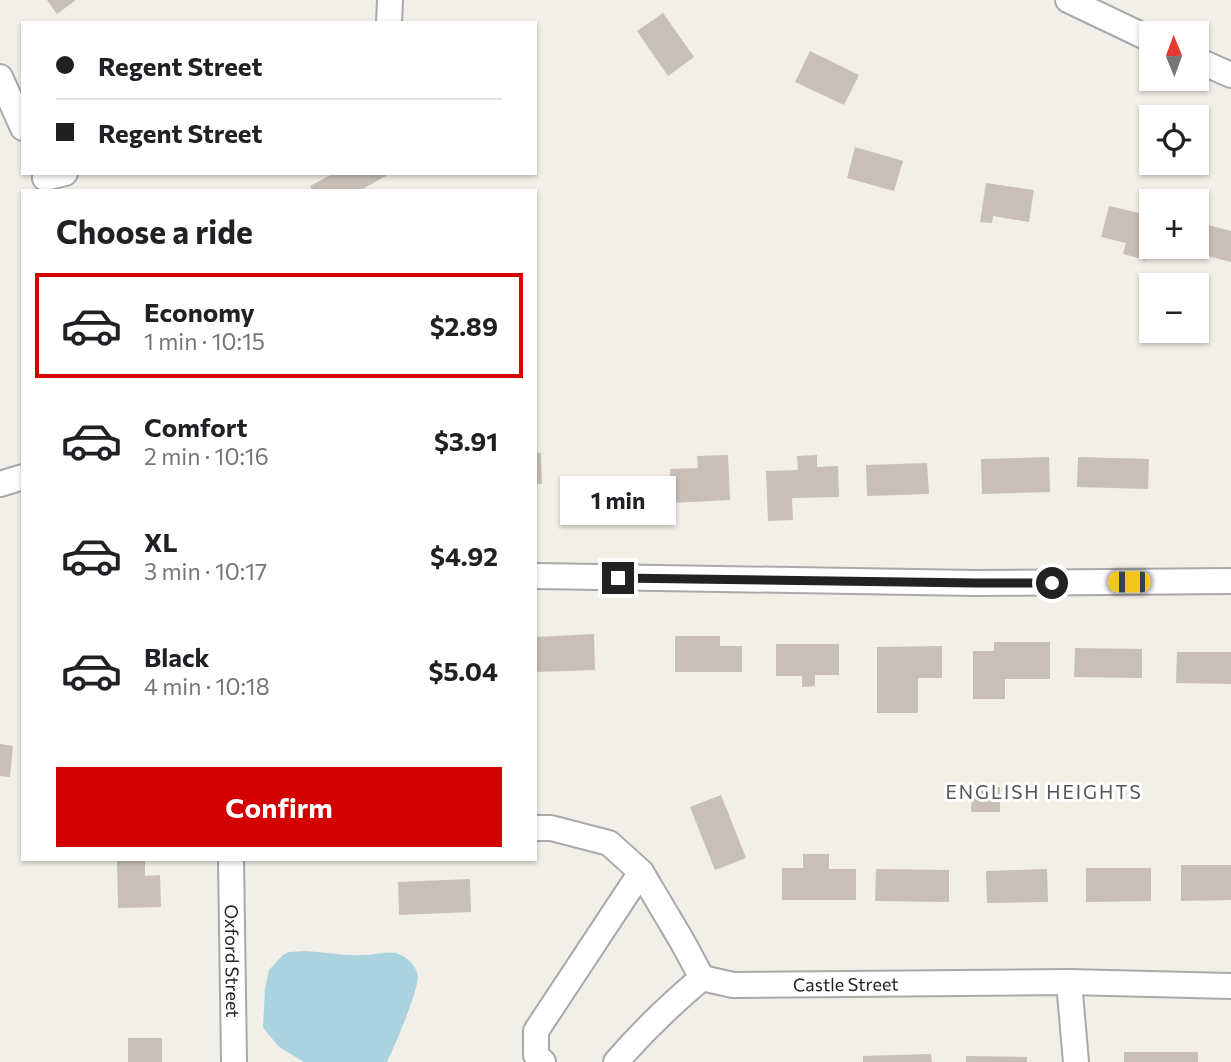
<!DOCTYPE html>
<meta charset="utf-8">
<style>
:root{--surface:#fff;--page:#f2f2f2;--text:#202124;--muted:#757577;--line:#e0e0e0;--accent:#d40000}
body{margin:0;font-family:Commissioner,sans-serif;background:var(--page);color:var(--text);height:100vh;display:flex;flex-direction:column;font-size:26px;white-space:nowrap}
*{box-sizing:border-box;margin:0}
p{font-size:23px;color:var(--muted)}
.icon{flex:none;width:38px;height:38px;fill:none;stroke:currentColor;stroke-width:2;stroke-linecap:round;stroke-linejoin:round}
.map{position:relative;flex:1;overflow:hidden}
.panel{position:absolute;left:21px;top:189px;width:516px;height:672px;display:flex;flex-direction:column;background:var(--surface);border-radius:0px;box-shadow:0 2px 5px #0004}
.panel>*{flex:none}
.banner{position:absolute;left:21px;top:21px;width:516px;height:154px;border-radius:0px;box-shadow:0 2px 5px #0004;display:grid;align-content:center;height:154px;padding:0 35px;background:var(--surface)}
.needle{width:46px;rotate:359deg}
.controls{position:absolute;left:1139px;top:21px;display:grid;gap:14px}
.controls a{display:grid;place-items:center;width:70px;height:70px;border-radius:0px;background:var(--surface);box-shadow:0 2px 5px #0004;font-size:35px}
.end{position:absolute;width:32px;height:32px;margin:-16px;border:9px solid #222;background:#fff;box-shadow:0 0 0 4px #fff}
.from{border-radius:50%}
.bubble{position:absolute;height:49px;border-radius:0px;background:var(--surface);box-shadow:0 2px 5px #0004;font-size:23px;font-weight:700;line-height:49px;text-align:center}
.car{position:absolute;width:21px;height:42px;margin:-21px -10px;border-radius:9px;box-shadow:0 0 5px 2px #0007;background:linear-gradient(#f5c518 24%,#345 0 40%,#f5c518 0 76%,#345 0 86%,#f5c518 0)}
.banner b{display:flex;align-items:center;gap:24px;height:66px;font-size:26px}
.banner b+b{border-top:2px solid var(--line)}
.banner i{width:18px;height:18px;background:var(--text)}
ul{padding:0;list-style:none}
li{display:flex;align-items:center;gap:21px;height:105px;margin:0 14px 10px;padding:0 21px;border:4px solid transparent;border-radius:0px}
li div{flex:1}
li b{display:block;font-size:26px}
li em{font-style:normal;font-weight:700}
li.current{border-color:var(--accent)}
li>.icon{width:63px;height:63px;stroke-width:1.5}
h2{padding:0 35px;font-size:32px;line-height:84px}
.cta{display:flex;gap:14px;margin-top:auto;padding:14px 35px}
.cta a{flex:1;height:80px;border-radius:0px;background:var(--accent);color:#fff;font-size:28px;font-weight:700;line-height:80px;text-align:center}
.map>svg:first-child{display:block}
</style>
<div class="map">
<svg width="1231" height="1062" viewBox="0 0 1231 1062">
<rect width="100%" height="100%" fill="#f2efe9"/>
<!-- water -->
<path fill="#aad3df" d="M305 951C324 952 344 956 364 955 375 955 385 951 396 953 406 956 416 965 418 976 419 989 394 1048 387 1062H304L279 1047 269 1035 263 1027 265 989 269 970 283 955 289 952Z"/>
<!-- building -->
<g fill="#c7bfb8">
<path d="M47 0H76L57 14Z"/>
<path d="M663 13 694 57 668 76 637 31Z"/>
<path d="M810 51 859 75 844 105 795 82Z"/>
<path d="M855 147 903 161 894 191 847 178Z"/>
<path d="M334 173H385L386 176 359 191H313L310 186Z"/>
<path d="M986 183 1034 190 1029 222 993 216 992 223 980 222Z"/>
<path d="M1109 206 1152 216V238L1146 260 1123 254 1126 243 1101 237Z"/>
<path d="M1208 225 1231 231V262L1200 254Z"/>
<path d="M536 453H541L542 484H536Z"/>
<path d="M728 455 730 500 671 503 670 469 698 468 697 456Z"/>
<path d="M817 455V467L838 466 839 497 792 498 793 520 768 521 766 471 798 470 797 456Z"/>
<path d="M1049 457 1050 492 982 494 981 459Z"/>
<path d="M1078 457 1149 459 1148 489 1077 487Z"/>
<path d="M927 463 929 494 867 496 866 465Z"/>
<path d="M594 634 595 670 536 672V637Z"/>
<path d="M675 636H720V646H742V672H675Z"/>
<path d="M994 642H1050V679H1005V699H973V651H994Z"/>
<path d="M776 644H839V675H815V686L802 687V676H776Z"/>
<path d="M942 646V678H918V713H877V647Z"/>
<path d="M1075 648 1142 649V678L1074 677Z"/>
<path d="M1177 652H1231V684L1176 683Z"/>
<path d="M0 744 13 746 10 777 0 776Z"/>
<path d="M972 787H1000V812H971Z"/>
<path d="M721 795 746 858 715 870 690 807Z"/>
<path d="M803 854H829V869H856V900H782V868H803Z"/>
<path d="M117 859H145V876L160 875 161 907 118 908Z"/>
<path d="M1181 865H1231V900L1181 901Z"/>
<path d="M1086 868H1151V901L1086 902Z"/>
<path d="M876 869 949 870V902L875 901Z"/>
<path d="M1047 869 1048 902 987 903 986 871Z"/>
<path d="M470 879 471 912 399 915 398 882Z"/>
<rect x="128" y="1038" width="34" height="24"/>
<rect x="1124" y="1052" width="74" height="10"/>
<path d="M931 1054 932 1062H863V1056Z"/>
<path d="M966 1056 1027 1057V1062H966Z"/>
</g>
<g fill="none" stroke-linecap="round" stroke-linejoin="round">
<!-- minor casing -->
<g stroke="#a9a9a9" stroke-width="28">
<g id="minor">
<path d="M1068 0 1152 40"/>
<path d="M389 23 390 0"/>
<path d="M1197 60 1231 75"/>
<path d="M0 77 23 128"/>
<path d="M45 178 65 173"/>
<path d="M0 484 23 477"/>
<path d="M536 576 975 583 1231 581"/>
<path id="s1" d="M536 828H551L609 843 641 872 682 941 702 978 733 985 1069 982 1231 986"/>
<path id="s2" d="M231 859 234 1062"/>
<path d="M1069 982 1076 1062"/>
<path d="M543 1062 536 1055V1031L641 872"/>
<path d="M616 1062C642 1032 671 1004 702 978"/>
</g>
</g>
<!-- minor -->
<use href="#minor" stroke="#fff" stroke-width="24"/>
</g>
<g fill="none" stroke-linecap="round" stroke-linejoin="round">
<!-- route -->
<path stroke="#222" stroke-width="9" d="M618 578 975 583H1052"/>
</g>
<g text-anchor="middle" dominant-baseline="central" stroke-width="6" stroke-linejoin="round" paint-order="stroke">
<!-- street labels -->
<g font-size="18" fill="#222" stroke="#fff">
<text stroke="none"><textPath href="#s2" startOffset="102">Oxford Street</textPath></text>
<text stroke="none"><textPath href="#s1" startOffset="385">Castle Street</textPath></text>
</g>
<!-- neighbourhood labels -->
<g font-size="19" letter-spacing="2" fill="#555" stroke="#fff">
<text x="1044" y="791">ENGLISH HEIGHTS</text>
</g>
</g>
</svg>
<div class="controls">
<a><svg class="needle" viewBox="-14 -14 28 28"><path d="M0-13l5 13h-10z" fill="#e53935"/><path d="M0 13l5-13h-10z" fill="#757577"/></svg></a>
<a><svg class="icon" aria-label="locate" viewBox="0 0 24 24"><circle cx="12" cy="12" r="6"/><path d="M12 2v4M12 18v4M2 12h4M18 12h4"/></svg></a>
<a>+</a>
<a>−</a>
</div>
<i class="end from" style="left:1052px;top:583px"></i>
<i class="end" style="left:618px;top:578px"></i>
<div class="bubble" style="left:560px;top:476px;width:116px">1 min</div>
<i class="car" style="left:1129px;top:582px;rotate:270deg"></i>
<div class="banner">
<b><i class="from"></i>Regent Street</b>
<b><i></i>Regent Street</b>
</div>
<section class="panel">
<h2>Choose a ride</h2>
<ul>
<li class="current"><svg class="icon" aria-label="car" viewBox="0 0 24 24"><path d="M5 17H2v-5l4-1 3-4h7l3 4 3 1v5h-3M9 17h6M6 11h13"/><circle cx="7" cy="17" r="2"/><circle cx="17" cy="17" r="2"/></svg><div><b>Economy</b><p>1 min · 10:15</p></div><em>$2.89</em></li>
<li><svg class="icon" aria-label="car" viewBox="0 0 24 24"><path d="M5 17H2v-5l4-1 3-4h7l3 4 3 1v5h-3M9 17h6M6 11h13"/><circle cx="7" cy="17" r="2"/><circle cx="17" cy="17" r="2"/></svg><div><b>Comfort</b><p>2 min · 10:16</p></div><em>$3.91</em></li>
<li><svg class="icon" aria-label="car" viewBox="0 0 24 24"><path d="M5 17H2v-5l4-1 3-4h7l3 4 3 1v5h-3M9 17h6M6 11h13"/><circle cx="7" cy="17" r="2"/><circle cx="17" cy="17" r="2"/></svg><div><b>XL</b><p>3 min · 10:17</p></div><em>$4.92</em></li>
<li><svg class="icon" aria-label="car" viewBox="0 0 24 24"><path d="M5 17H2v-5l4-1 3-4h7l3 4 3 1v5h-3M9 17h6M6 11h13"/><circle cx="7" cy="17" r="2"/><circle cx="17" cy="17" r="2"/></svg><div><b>Black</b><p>4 min · 10:18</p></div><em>$5.04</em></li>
</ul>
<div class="cta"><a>Confirm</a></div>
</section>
</div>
